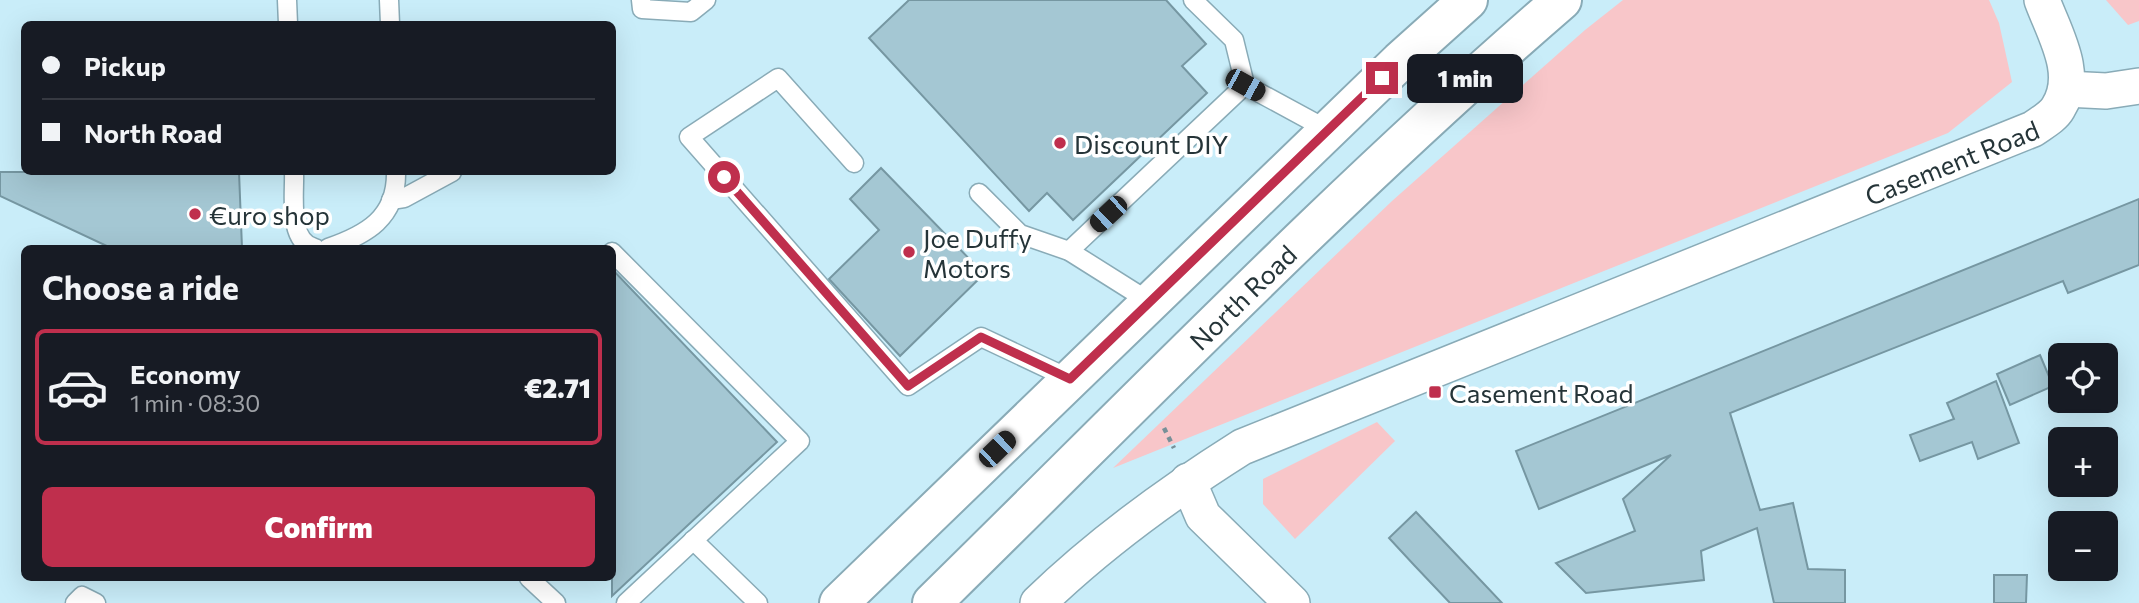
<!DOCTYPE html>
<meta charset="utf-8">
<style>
:root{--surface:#171b24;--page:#20242c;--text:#f1f3f6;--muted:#9ea1a6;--line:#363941;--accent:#bf2f4d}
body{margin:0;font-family:Commissioner,sans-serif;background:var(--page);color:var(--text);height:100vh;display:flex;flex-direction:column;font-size:26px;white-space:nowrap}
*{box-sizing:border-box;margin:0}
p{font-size:23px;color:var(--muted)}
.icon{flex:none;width:38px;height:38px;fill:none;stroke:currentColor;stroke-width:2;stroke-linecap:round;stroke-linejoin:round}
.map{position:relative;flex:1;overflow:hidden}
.details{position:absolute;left:21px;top:245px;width:595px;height:336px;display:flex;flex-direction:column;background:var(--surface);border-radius:10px;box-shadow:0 7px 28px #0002}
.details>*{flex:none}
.top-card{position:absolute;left:21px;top:21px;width:595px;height:154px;border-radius:10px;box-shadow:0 7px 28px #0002;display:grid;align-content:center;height:154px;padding:0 21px;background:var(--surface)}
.buttons{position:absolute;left:2048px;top:343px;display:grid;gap:14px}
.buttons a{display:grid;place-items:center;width:70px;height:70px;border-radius:10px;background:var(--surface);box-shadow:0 7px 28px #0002;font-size:35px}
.end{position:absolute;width:32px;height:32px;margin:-16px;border:9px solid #bf2f4d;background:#fff;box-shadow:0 0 0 4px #fff}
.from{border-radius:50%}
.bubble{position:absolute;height:49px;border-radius:10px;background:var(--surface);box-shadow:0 7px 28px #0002;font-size:23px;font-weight:800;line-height:49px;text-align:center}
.car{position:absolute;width:21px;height:42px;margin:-21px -10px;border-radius:9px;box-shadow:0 0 5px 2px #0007;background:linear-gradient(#222 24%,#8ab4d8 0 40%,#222 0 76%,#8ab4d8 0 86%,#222 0)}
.top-card b{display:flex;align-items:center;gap:24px;height:66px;font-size:26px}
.top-card b+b{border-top:2px solid var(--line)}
.top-card i{width:18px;height:18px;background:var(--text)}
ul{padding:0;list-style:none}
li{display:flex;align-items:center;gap:21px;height:116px;margin:0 14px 10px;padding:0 7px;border:4px solid transparent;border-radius:10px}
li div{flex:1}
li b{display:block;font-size:26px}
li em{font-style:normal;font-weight:800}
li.on{border-color:var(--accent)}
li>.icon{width:63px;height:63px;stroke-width:1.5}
h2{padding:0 21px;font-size:32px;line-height:84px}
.primary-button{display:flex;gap:14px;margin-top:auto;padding:14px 21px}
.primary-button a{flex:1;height:80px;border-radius:10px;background:var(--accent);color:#fff;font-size:28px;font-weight:800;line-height:80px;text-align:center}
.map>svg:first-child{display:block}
</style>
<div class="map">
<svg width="2139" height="603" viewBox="0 0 2139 603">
<rect width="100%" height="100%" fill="#c9edf9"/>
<!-- green -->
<g fill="#f8c6c9">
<path d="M1623 0H1989L1999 23 2012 82 1948 133 1113 468 1392 201 1585 30Z"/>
<path d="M2106 0H2139V21L2128 25Z"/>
<path d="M1377 422 1395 441 1295 539 1263 504V479Z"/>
</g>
<!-- building -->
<g fill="#a4c7d3" stroke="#7697a2" stroke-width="2">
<path d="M909 0H1166L1206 44 1182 66 1207 93 1073 220 1047 193 1029 211 869 38Z"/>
<path d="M881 168 984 274 900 356 829 279 879 230 850 199Z"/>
<path d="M0 172H239L242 248H111L0 196Z"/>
<path d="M2139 199V265L2068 293 2063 281 1730 413 1760 510 1793 503 1808 569 1845 570V603H1774L1757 528 1701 551 1704 580 1586 593 1556 563 1635 531 1623 499 1671 455 1539 509 1516 451Z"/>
<path d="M612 269 777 442 612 596Z"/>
<path d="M2040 355 2053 386 2010 405 1997 374Z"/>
<path d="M1996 381 2019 443 1978 459 1972 442 1920 461 1910 435 1954 419 1947 403Z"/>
<path d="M1416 512 1468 567 1502 603H1450L1414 565 1389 538Z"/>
<path d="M1994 575H2027L2026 603H1994Z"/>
</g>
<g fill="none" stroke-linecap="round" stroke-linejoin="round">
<!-- service casing -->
<g stroke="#89abb7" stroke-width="21">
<g id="service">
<path d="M287 0 288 24"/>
<path d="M389 0 390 24"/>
<path d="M641 0 642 9 691 12 706 0"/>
<path d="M1193 0 1234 40 1245 85"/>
<path d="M854 163 778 78 689 137 908 386 981 337 1070 379"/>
<path d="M294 172C295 194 287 242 315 248"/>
<path d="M979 193 1020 234 1069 251 1150 302"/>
<path d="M391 200 404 198 452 172"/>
<path d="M328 248C366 235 397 218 396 172"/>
<path d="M1069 251 1245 85 1328 130"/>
<path d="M612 252 800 441 626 603"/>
<path d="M693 540 758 603"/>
<path d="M529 578 556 603"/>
<path d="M75 603 82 596 96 603"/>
</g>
</g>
<!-- minor casing -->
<g stroke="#89abb7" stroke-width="38">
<g id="minor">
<path d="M2066 89 2106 91 2139 86"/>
<path d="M1188 481 1203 516 1292 603"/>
<path id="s1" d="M1038 603C1100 543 1169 493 1242 447L2033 129C2041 123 2053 117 2058 108 2080 74 2054 33 2042 0"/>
</g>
</g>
<!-- secondary casing -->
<g stroke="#89abb7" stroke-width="42">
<g id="secondary">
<path d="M839 603 1400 61 1468 0"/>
<path id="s2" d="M932 603C1139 400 1342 190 1562 0"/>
</g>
</g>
<!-- path -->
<path stroke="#779098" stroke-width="4.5" stroke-dasharray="5 5" stroke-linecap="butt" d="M1164 428 1174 448"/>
<!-- service -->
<use href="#service" stroke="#fff" stroke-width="18"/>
<!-- minor -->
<use href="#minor" stroke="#fff" stroke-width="35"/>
<!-- secondary -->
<use href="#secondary" stroke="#fff" stroke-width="38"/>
</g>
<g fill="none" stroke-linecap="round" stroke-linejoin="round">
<!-- route -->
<path stroke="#bf2f4d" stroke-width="9" d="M724 177 908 386 981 337 1070 379 1382 78"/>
</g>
<!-- markers -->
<g fill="#bf2f4d" stroke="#fff" stroke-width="2.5">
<circle cx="1060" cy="143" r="7"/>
<circle cx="195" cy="214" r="7"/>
<circle cx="909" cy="252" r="7"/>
<rect x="1428" y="385" width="14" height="14" rx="3.5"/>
</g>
<g text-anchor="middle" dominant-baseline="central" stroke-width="7" stroke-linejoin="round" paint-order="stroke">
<!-- poi labels -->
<g font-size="26" fill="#253438" stroke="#fff" text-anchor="start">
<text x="1074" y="143">Discount DIY</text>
<text x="209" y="214">€uro shop</text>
<text x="923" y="237">Joe Duffy<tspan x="923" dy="30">Motors</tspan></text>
<text x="1449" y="392">Casement Road</text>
</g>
<!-- street labels -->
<g font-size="26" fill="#253438" stroke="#fff">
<text stroke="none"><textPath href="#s1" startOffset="1022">Casement Road</textPath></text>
<text stroke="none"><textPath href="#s2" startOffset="436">North Road</textPath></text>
</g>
</g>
</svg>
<div class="buttons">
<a><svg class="icon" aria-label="locate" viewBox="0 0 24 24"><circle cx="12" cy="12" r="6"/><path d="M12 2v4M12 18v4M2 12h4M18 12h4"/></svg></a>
<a>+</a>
<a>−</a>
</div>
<i class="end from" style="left:724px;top:177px"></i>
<i class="end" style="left:1382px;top:78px"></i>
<div class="bubble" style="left:1407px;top:54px;width:116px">1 min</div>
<i class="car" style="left:1245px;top:85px;rotate:119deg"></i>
<i class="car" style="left:1108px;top:214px;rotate:227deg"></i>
<i class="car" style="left:997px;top:449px;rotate:46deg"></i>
<div class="top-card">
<b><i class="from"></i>Pickup</b>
<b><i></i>North Road</b>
</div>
<section class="details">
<h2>Choose a ride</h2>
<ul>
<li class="on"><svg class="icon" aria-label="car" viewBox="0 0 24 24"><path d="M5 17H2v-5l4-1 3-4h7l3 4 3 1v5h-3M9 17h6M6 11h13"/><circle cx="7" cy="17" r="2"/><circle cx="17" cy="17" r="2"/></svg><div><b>Economy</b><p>1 min · 08:30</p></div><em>€2.71</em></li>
</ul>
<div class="primary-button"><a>Confirm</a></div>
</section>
</div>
